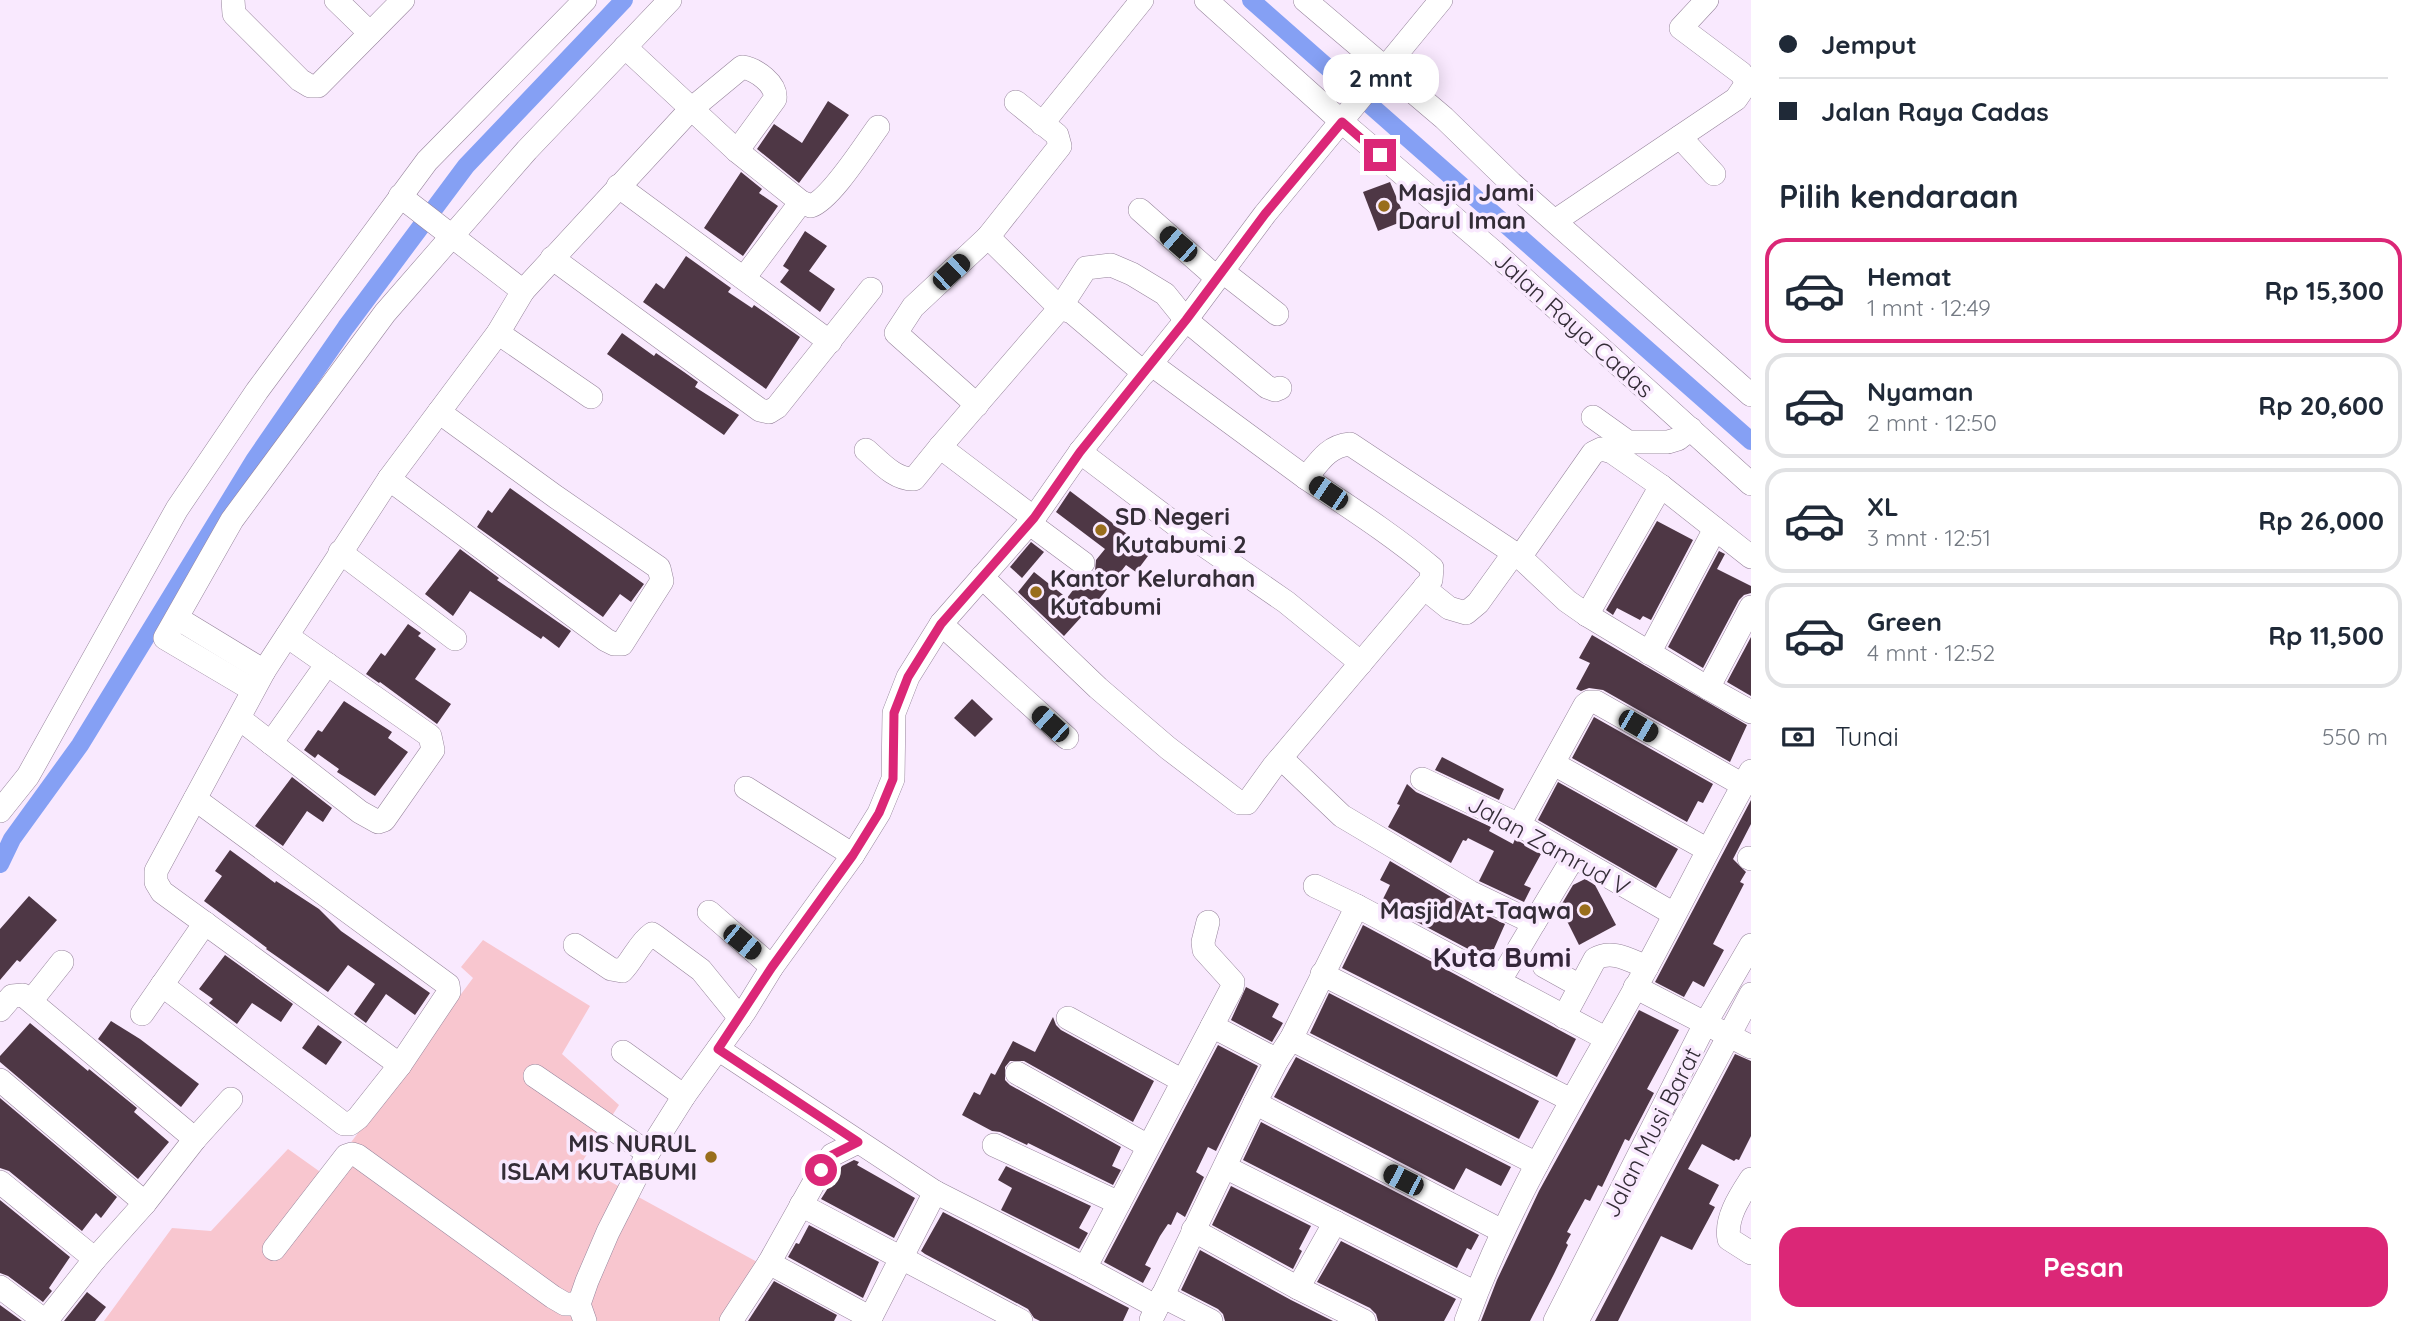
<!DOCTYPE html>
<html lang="id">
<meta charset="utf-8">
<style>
:root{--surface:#fff;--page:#f2f2f3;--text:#1f2937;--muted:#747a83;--line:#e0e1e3;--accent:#db2777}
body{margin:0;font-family:Quicksand,sans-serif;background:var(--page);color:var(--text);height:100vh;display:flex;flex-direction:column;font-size:26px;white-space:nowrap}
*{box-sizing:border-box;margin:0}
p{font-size:23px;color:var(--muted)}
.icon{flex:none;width:38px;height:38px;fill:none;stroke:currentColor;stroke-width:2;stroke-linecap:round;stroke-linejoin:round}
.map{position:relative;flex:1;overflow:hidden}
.drawer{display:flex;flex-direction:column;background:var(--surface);width:665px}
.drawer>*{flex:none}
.hud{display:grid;align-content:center;height:154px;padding:0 28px;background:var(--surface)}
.end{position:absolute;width:32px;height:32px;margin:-16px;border:9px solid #db2777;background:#fff;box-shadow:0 0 0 4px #fff}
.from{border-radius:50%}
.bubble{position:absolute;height:49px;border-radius:21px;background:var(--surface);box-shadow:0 4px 18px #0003;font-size:23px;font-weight:700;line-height:49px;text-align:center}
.car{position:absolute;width:21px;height:42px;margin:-21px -10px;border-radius:9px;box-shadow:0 0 5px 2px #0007;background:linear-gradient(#222 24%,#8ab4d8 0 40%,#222 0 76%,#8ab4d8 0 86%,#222 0)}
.hud b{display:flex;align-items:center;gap:24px;height:66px;font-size:26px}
.hud b+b{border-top:2px solid var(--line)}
.hud i{width:18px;height:18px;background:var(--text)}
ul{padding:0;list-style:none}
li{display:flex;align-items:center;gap:21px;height:105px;margin:0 14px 10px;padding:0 14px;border:4px solid var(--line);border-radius:21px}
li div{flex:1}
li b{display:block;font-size:26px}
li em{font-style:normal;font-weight:700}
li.current{border-color:var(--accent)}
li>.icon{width:63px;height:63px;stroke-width:1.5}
h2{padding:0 28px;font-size:32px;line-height:84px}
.pay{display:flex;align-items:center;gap:18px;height:77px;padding:0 28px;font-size:26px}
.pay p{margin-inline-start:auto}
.primary-button{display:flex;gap:14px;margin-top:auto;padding:14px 28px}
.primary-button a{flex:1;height:80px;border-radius:21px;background:var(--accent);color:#fff;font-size:28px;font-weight:700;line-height:80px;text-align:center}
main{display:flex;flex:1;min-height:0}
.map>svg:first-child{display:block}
</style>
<main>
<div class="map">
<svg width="1751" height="1321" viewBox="0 0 1751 1321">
<rect width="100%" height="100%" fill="#f9e9fe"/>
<!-- green -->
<path fill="#f8c6cf" d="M483 940 590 1006 562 1054 619 1105 580 1165 759 1263 721 1321H104L172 1228 211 1231 288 1149 326 1176 473 978 461 967Z"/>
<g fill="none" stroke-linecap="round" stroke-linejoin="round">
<!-- canal -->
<g stroke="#85a0f4" stroke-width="18">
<path d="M1251 0 1751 441"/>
<path d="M0 864 12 839 80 745 255 459 346 327 466 166 624 0"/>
</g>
</g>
<!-- building -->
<g fill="#4e3745">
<path d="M828 101 849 115 799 183 757 149 774 124 802 143Z"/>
<path d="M741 172 762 189 759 193 778 206 743 256 704 228Z"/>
<path d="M1390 182 1406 220 1378 231 1363 192Z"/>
<path d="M805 231 827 246 809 271 835 289 820 312 780 282 789 270 783 266Z"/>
<path d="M686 256 731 288 728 292 752 308 754 305 800 337 766 389 643 302 656 283 664 289Z"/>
<path d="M622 333 654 356 656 353 684 372 698 382 695 387 739 415 724 435 607 354Z"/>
<path d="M510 488 644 584 631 602 620 594 603 617 477 527 488 510 492 513Z"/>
<path d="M1070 491 1151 552 1136 572 1126 565 1086 616 1084 614 1064 636 1018 592 1034 572 1067 598 1083 577 1095 571 1096 560 1105 549 1056 512Z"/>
<path d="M1657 521 1693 540 1651 620 1643 616 1640 620 1617 608 1613 615 1606 610Z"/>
<path d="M1031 542 1044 552 1022 578 1010 567Z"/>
<path d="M460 549 499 578 497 580 571 631 559 648 543 636 541 639 470 591 453 616 425 594Z"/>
<path d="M1719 551 1725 554 1717 569 1751 586V593L1744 595 1739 600 1703 668 1668 647Z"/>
<path d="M408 624 421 633 418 636 436 649 415 679 451 704 437 724 380 682 379 683 366 674 381 653 385 656Z"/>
<path d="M1592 635 1747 725 1730 762 1603 690 1589 688 1581 691 1576 689 1590 663 1579 658Z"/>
<path d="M1751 637V696L1727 682Z"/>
<path d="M972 699 993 719 975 737 954 718Z"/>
<path d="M344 701 392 732 388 738 408 752 375 796 337 772 339 769 318 754 315 758 304 750 318 730 322 732Z"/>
<path d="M1594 717 1713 784 1703 803 1698 801 1687 822 1572 758Z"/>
<path d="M1442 757 1504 789 1499 800 1435 770Z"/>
<path d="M292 777 332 808 323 822 307 811 283 846 255 826Z"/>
<path d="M1558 782 1678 849 1656 888 1538 820Z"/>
<path d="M1407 784 1416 792 1491 827 1489 831 1513 844 1515 839 1541 854 1524 885 1531 888 1524 902 1479 881 1494 851 1468 838 1466 841 1463 840 1451 863 1388 827 1400 805 1397 804Z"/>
<path d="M1751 800V824L1733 859 1746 872 1740 882 1744 884 1713 944 1724 950 1704 987 1693 981 1684 997 1655 982Z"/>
<path d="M230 850 275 883 276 881 319 909 341 931 430 993 415 1015 386 994 366 1023 354 1014 375 984 348 965 328 992 266 949 267 948 204 901 222 876 215 871Z"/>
<path d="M1390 861 1463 904 1505 924 1489 960 1381 903 1390 885 1380 880Z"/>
<path d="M1585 879 1595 885 1616 925 1579 945 1560 907 1573 885Z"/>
<path d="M29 896 57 920 20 962 17 960 0 980V929Z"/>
<path d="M1363 925 1576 1039 1557 1077 1342 968Z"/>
<path d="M225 955 293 1004 281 1022 252 1003 237 1024 209 1003 213 999 199 989Z"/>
<path d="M1246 987 1279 1004 1272 1017 1283 1023 1272 1042 1231 1020Z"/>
<path d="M1329 993 1539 1101 1519 1139 1310 1033Z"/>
<path d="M1639 1010 1679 1030 1647 1089 1654 1093 1629 1141 1625 1139 1602 1187 1598 1185 1590 1201 1585 1199 1567 1232 1571 1234 1566 1243 1568 1245 1554 1274 1530 1321H1481L1497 1280 1539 1191Z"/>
<path d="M1053 1017 1056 1025 1061 1030 1154 1081 1133 1122 1024 1061H1010L1005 1067V1080L1010 1085 1121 1147 1112 1166 1121 1170 1113 1185 1028 1143 1027 1145 1000 1132 992 1131 962 1115 974 1092 980 1095 991 1073 995 1075 1013 1041 1035 1052Z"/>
<path d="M111 1021 140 1039 199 1084 181 1107 98 1039Z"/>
<path d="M30 1023 88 1071 89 1069 100 1078 137 1108 134 1112 169 1142 138 1179 0 1062V1056Z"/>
<path d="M318 1025 342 1042 326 1065 302 1048Z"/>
<path d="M1218 1045 1258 1066 1216 1151 1208 1147 1196 1172 1204 1177 1185 1217 1177 1212 1171 1225 1168 1224 1160 1236 1145 1265 1151 1268 1143 1283 1104 1262Z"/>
<path d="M1735 1054 1751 1061V1136L1739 1160 1736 1159 1734 1161 1702 1144 1688 1169 1719 1185 1709 1204 1715 1207 1692 1250 1661 1236 1618 1321H1595Z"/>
<path d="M1296 1057 1511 1167 1501 1186 1466 1168 1454 1190 1274 1097Z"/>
<path d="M0 1098 117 1197 101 1218 96 1213 82 1231 9 1171 0 1168Z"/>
<path d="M1261 1122 1479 1235 1471 1250 1467 1248 1457 1268 1243 1160Z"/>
<path d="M854 1160 859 1162 857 1165 915 1198 894 1238 821 1199 842 1166Z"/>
<path d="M1006 1166 1091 1206 1079 1228 1088 1233 1079 1249 1001 1210 1012 1188 998 1180Z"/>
<path d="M1231 1186 1311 1226 1299 1249 1302 1251 1293 1269 1212 1225Z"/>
<path d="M0 1200 70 1257 49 1288 52 1291 43 1302 8 1276 0 1273Z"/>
<path d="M943 1212 1129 1308 1123 1321H1040L1034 1318 1028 1309 925 1254 921 1251Z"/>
<path d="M809 1225 879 1262 863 1298 788 1257 796 1243 799 1244Z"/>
<path d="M1341 1241 1456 1299 1444 1321H1378L1376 1314 1370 1308 1317 1282Z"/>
<path d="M1200 1250 1291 1300 1333 1321H1225L1223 1314 1218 1309 1181 1290Z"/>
<path d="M774 1281 837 1315 834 1321H748Z"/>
<path d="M87 1292 106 1307 95 1321H64Z"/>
<path d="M0 1305 22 1321H0Z"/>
</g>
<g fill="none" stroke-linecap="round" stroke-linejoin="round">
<!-- minor casing -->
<g stroke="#97859c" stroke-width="24">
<g id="minor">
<path d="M233 0 234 14 300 80 310 86H318L403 0"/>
<path d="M336 0 370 33"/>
<path d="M1206 0 1342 122 1494 252 1751 484"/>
<path d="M1305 0 1444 118 1511 183 1751 395"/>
<path d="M625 47 737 151 801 202 811 206C831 199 864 146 878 127"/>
<path d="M1042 124 1142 0"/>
<path d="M1680 137 1714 174"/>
<path d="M618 186 830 342"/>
<path d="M1140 210 1217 278"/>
<path d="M1555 221 1736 99 1747 83 1741 73 1681 28 1707 0"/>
<path d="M988 237 1060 308 1086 268 1111 265 1132 274 1165 294 1186 320 1267 387 1275 390 1280 388"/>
<path d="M552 258 760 410 769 412 777 407 871 289"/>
<path d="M1222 271 1277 314"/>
<path d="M744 278 801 202"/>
<path d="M523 291 690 110 742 67C756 69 777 84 775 99L737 151"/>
<path d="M498 333 591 397"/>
<path d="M1151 364 1306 478C1319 462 1328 446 1350 444L1520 557 1567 601 1587 615 1708 688 1751 712"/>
<path d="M977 405 896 333 913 307 988 237 1060 146 1057 135 1016 102"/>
<path d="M1593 417 1628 442H1668L1678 439 1691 429"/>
<path d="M866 450C880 462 895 480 914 479L940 447"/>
<path d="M1080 452 1192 537 1286 602 1361 663"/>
<path d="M389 479 606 640 614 644H622L662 581 659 568 556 497 439 412"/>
<path d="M1034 518 940 447 1060 308 1072 312 1144 373"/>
<path d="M1029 523 1083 563"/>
<path d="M340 552 455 639"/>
<path d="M1520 557 1593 453 1601 449 1612 452 1661 486 1751 557"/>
<path d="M982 577 1098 688 1168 748 1240 803H1247L1273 767 1431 580 1432 568C1393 535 1349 507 1306 478"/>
<path d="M1424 588 1449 608 1466 613 1478 603 1514 553"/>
<path d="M1587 615 1661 486"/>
<path d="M177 618 264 671"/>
<path d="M941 624 1067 738"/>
<path d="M1649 653 1715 529"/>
<path d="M1708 688 1751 607"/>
<path d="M253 690 165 638 232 520 385 313 527 150 670 0"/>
<path d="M240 719 360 812 378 822 384 820 433 750 430 736 287 636"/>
<path d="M271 743 327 664"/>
<path d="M1281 758 1342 816 1470 892 1534 923 1573 858"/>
<path d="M1554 764 1708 850"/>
<path d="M1422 779 1519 825 1674 914"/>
<path d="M746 788 853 855"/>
<path d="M0 811 28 776 177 509 257 391 427 161 585 0"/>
<path d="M1519 825 1585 705 1589 702H1596L1743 785"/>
<path d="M1749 858 1751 859"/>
<path d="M1315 886 1357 906 1605 1038"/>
<path d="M709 912 772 967"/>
<path d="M1208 922 1203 942 1204 950 1233 982 1232 988 1212 1026 1277 1060"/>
<path d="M575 945 611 969 622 971C633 960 639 943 652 934L655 936 701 970 740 1018"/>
<path d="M1544 966 1580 986"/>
<path d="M1322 974 1571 1100"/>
<path d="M1499 982 1534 923"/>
<path d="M162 985 344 1124H350L358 1118 400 1065 449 992 448 985 195 799"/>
<path d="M1635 987 1751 1047"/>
<path d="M31 1001 62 962"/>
<path d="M0 1010 12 996 23 995 195 1139"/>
<path d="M142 1014 205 923"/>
<path d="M1564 1017 1595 959C1612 949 1629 960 1647 967"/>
<path d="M1068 1018 1183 1081"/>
<path d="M1291 1039 1537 1164"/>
<path d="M718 1049 935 1192 1085 1268 1157 1307"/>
<path d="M623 1052 684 1096"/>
<path d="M400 1065 162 892 156 882V871L264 671 389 479 498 333 523 291 400 196"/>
<path d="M1017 1073 1148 1146"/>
<path d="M535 1076 648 1153"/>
<path d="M0 1080 145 1203"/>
<path d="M1255 1103 1502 1231"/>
<path d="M994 1145 1119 1203"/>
<path d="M1225 1167 1476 1293"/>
<path d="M1751 1179C1740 1196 1725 1218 1729 1239L1751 1253"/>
<path d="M0 1182 95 1259"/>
<path d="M801 1205 1021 1321"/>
<path d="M1193 1230 1298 1288 1364 1321"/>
<path d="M274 1249 346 1156 352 1154 358 1156 553 1297 565 1304H579"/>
<path d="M769 1263 871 1318"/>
<path d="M1085 1268 1212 1026"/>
<path d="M0 1287 45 1321"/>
<path d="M1298 1288 1335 1222"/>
<path d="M1162 1296 1211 1321"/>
<path d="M1151 1320 1255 1103 1277 1060 1291 1039 1357 906"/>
<path d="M46 1321 95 1259 145 1203 195 1139 231 1099"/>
<path d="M585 1321 579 1304 587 1281 608 1232 648 1153 684 1096 745 1011 772 967 853 855 879 813 893 779 894 713 908 677 941 624 1034 518 1080 452 1186 320 1265 214 1441 0"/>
<path d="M731 1321 769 1263 821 1170 832 1155 858 1142"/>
<path d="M869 1321 935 1192"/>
<path d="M1466 1321C1511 1196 1583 1084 1647 967 1682 902 1715 835 1751 771"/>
<path d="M1555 1321 1705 1024 1751 945"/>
<path d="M1577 1321 1751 994"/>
</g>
</g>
<!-- minor -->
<use href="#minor" stroke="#fff" stroke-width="23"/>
</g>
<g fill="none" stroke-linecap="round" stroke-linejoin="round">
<!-- route -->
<path stroke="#db2777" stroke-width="9" d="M821 1170 832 1155 858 1142 718 1049 772 967 853 855 879 813 893 779 894 713 908 677 941 624 1034 518 1080 452 1186 320 1265 214 1342 122 1380 155"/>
</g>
<!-- markers -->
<g fill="#996e1c" stroke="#f9e9fe" stroke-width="2.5">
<circle cx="1384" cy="206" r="7"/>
<circle cx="1101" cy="530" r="7"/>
<circle cx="1036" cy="592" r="7"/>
<circle cx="1585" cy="910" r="7"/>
<circle cx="711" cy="1157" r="7"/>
</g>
<g text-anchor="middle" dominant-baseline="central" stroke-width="7" stroke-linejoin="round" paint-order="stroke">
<!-- poi labels -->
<g font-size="24" font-weight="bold" fill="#342d37" stroke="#f9e9fe" text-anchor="start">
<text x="1398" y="192">Masjid Jami<tspan x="1398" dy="28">Darul Iman</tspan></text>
<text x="1115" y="516">SD Negeri<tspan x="1115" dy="28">Kutabumi 2</tspan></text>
<text x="1050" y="578">Kantor Kelurahan<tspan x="1050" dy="28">Kutabumi</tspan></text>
<text x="1571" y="910" text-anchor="end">Masjid At-Taqwa</text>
<text x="697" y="1143" text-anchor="end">MIS NURUL<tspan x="697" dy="28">ISLAM KUTABUMI</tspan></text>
</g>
<!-- street labels -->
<g font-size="24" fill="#342d37" stroke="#f9e9fe">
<text transform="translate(1574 324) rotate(42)">Jalan Raya Cadas</text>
<text transform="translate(1549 845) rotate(29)">Jalan Zamrud V</text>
<text transform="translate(1651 1132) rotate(-63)">Jalan Musi Barat</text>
</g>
<!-- quarter labels -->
<g font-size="28" font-weight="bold" fill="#342639" stroke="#f9e9fe">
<text x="1502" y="956">Kuta Bumi</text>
</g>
</g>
</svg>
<i class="end from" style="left:821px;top:1170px"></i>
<i class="end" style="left:1380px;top:155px"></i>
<div class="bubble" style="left:1323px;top:54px;width:116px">2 mnt</div>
<i class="car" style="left:1178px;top:244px;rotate:311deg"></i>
<i class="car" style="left:951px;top:272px;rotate:47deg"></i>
<i class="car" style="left:1328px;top:493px;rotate:304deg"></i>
<i class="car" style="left:1050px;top:724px;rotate:312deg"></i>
<i class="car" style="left:1638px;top:726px;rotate:120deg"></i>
<i class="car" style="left:742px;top:942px;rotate:129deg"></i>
<i class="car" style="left:1403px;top:1180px;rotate:297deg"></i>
</div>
<section class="drawer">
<div class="hud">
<b><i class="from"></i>Jemput</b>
<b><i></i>Jalan Raya Cadas</b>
</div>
<h2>Pilih kendaraan</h2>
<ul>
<li class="current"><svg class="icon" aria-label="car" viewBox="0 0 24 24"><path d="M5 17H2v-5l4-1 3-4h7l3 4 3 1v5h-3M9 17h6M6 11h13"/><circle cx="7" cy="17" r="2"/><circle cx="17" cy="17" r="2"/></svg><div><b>Hemat</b><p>1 mnt · 12:49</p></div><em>Rp 15,300</em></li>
<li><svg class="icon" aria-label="car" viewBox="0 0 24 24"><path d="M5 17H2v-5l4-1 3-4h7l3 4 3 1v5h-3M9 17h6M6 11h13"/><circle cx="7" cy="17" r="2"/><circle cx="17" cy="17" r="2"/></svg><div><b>Nyaman</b><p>2 mnt · 12:50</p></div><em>Rp 20,600</em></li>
<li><svg class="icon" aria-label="car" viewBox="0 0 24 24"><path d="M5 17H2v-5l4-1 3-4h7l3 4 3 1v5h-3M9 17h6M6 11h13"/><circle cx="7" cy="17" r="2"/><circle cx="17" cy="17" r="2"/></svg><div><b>XL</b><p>3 mnt · 12:51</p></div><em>Rp 26,000</em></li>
<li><svg class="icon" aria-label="car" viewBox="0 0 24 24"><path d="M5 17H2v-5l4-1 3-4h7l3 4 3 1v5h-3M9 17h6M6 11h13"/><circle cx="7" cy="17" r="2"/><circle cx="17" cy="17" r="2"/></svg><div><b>Green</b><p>4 mnt · 12:52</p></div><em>Rp 11,500</em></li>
</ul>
<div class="pay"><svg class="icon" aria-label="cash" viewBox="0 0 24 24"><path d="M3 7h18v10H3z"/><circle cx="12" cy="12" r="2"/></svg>Tunai<p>550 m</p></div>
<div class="primary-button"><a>Pesan</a></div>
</section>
</main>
